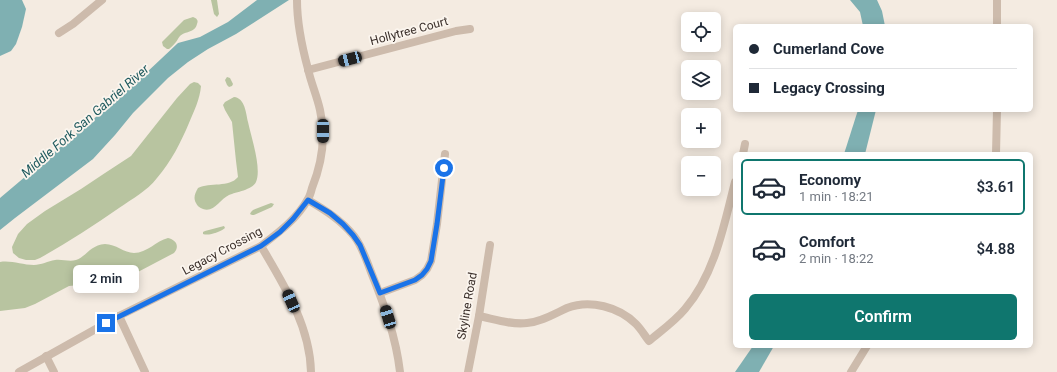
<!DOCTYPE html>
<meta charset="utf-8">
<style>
:root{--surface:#fff;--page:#f2f2f3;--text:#1f2937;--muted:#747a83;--line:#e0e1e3;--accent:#0f766e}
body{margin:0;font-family:Roboto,sans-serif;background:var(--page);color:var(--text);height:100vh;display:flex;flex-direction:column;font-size:15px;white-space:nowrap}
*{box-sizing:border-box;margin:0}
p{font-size:13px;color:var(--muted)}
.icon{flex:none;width:22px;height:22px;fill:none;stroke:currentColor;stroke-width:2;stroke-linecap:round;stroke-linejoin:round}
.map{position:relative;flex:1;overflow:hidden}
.side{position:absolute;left:733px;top:152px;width:300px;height:196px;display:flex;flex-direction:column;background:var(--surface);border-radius:6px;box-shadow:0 2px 10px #0003}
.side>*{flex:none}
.guide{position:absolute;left:733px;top:24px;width:300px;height:88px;border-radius:6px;box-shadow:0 2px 10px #0003;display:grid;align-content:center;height:88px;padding:0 16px;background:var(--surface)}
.fabs{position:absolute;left:681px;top:12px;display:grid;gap:8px}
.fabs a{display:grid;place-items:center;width:40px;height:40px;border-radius:6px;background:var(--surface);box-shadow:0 2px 10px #0003;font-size:20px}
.end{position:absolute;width:18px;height:18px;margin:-9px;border:5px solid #1a73e8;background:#fff;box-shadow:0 0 0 2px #fff}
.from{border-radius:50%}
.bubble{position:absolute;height:28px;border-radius:6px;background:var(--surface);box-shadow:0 2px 10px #0003;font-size:13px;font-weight:600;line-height:28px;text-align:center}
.car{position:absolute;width:12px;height:24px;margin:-12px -6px;border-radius:5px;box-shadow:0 0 3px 1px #0007;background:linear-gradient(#222 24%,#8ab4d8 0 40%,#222 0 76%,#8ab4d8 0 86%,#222 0)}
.guide b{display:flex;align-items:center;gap:14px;height:38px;font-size:15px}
.guide b+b{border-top:1px solid var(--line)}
.guide i{width:10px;height:10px;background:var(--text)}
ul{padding:7px 0 0;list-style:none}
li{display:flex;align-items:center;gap:12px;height:56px;margin:0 8px 6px;padding:0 8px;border:2px solid transparent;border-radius:6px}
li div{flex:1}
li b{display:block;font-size:15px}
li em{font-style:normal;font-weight:600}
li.selected{border-color:var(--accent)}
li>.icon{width:36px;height:36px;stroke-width:1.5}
.primary-button{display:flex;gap:8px;margin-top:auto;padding:8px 16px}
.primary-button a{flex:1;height:46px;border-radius:6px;background:var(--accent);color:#fff;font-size:16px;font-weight:600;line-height:46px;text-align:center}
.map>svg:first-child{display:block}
</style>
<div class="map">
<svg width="1057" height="372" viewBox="0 0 1057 372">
<rect width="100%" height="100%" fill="#f4ebe1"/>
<!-- green -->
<g fill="#b8c4a0">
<path d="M211 0H217L219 14 217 17 214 14Z"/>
<path d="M193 17C196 18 199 20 197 24 195 33 185 31 180 36 178 38 177 41 176 42 174 44 172 47 169 49H167L163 46 162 42 184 20Z"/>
<path d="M227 77 230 78 233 84 232 86 229 87 227 85 225 80Z"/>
<path d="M194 82 198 83 201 86C200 99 194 111 189 123 181 142 171 162 157 178 147 191 132 199 119 208 93 226 67 243 40 258L35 260H26L19 258 13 253 12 247 18 234 27 224 45 211 81 189 105 173 131 156 177 98 190 84Z"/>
<path d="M234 97C245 98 246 113 248 122 251 136 262 169 256 182 252 190 236 192 229 195 220 199 214 213 203 209 200 208 197 206 196 203 193 198 195 193 198 188 210 182 229 188 238 177L236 161 232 122 225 110 223 105 225 102Z"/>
<path d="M271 203 274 204 272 207 254 215H252L250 214 251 212 253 210Z"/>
<path d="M224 226 225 228C220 232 209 236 203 234V232L205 231Z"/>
<path d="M168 238C176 240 180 246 174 253L136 273 119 279 110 282 69 286 35 304 25 308 0 311V262C11 260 22 265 34 265 41 265 48 261 55 260 62 259 69 262 76 260 86 257 90 245 105 244 116 244 124 253 134 253 147 253 156 241 168 238Z"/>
</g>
<!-- water -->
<g fill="#7fb0b2">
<path d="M0 0H22L26 9 22 27 16 44 11 51 0 56Z"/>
<path d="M257 0H289L236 34 208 49 188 62 168 78 133 113 115 135 93 159 15 218 0 230V198L129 89 178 43 200 37 228 22Z"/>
<path d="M850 0H877L882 11 885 26H863L860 12Z"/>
<path d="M858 110H876L865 154H844Z"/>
<path d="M753 346H774L759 372H735Z"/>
</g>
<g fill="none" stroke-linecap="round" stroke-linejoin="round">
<!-- minor -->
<g stroke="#cdbbac" stroke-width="8">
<path d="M997 26V0"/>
<path d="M59 33 73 24 102 0"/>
<path d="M308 70 456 31 470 29"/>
<path d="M743 154 745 144"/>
<path d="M996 154 997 110"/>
<path d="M308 200C325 210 341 220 354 236 362 246 366 259 371 272 384 304 396 337 400 372"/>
<path d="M261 246C284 285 310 326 311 372"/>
<path d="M380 293 415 280 422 275 427 269 431 261 437 224 445 154"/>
<path d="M119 316 145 372"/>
<path d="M479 316C494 319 511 325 527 323 541 322 554 314 567 308 590 299 619 307 636 324 641 329 645 336 649 341 661 331 675 321 685 309 715 274 724 225 735 182"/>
<path d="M46 356 54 372"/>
<path d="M19 372 119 316 261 246C278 233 297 219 308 199 310 196 311 192 312 188 322 163 326 136 320 110 317 96 311 83 308 69 302 47 297 24 297 0"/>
<path d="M468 372 479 316 490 245"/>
<path d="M851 372 867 346"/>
</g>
</g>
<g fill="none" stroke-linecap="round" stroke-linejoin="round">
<!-- route -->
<path stroke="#1a73e8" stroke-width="5" d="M106 323 261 246 280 232 293 219 308 200 330 213 343 224 353 235 360 245 380 293 415 280 422 275 427 269 431 261 437 224 444 168"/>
</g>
<g text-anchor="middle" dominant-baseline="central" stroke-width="3.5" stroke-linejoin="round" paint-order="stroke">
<!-- street labels -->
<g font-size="12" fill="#3b302b" stroke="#fbf5ee">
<text transform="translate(409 31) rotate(-15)">Hollytree Court</text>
<text transform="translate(222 251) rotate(-28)">Legacy Crossing</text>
<text transform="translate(467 306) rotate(-80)">Skyline Road</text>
</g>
<!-- water labels -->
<g font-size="13" font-style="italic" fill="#1f5a5e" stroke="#fbf5ee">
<text transform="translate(85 121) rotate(-41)">Middle Fork San Gabriel River</text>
</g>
</g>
</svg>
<div class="fabs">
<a><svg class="icon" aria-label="locate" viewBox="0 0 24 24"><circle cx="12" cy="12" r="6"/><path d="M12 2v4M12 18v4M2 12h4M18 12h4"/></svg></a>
<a><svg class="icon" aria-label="layers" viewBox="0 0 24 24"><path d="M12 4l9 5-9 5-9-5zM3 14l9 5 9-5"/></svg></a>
<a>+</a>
<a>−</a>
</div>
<i class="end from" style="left:444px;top:168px"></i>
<i class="end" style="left:106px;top:323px"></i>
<div class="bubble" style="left:73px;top:265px;width:66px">2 min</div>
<i class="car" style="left:350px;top:59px;rotate:255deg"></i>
<i class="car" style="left:323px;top:131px;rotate:180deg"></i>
<i class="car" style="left:291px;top:301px;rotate:336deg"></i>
<i class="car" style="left:388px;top:317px;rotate:343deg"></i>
<div class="guide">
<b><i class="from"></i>Cumerland Cove</b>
<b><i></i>Legacy Crossing</b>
</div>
<section class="side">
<ul>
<li class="selected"><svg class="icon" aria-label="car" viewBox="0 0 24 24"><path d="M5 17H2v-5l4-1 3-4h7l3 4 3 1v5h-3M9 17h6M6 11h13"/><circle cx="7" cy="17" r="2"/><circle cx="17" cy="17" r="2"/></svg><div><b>Economy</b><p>1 min · 18:21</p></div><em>$3.61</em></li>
<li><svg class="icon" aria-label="car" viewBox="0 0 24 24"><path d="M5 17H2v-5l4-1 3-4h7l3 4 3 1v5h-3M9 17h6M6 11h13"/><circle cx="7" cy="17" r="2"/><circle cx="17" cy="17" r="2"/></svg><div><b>Comfort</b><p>2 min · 18:22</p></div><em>$4.88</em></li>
</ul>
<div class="primary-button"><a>Confirm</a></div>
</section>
</div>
